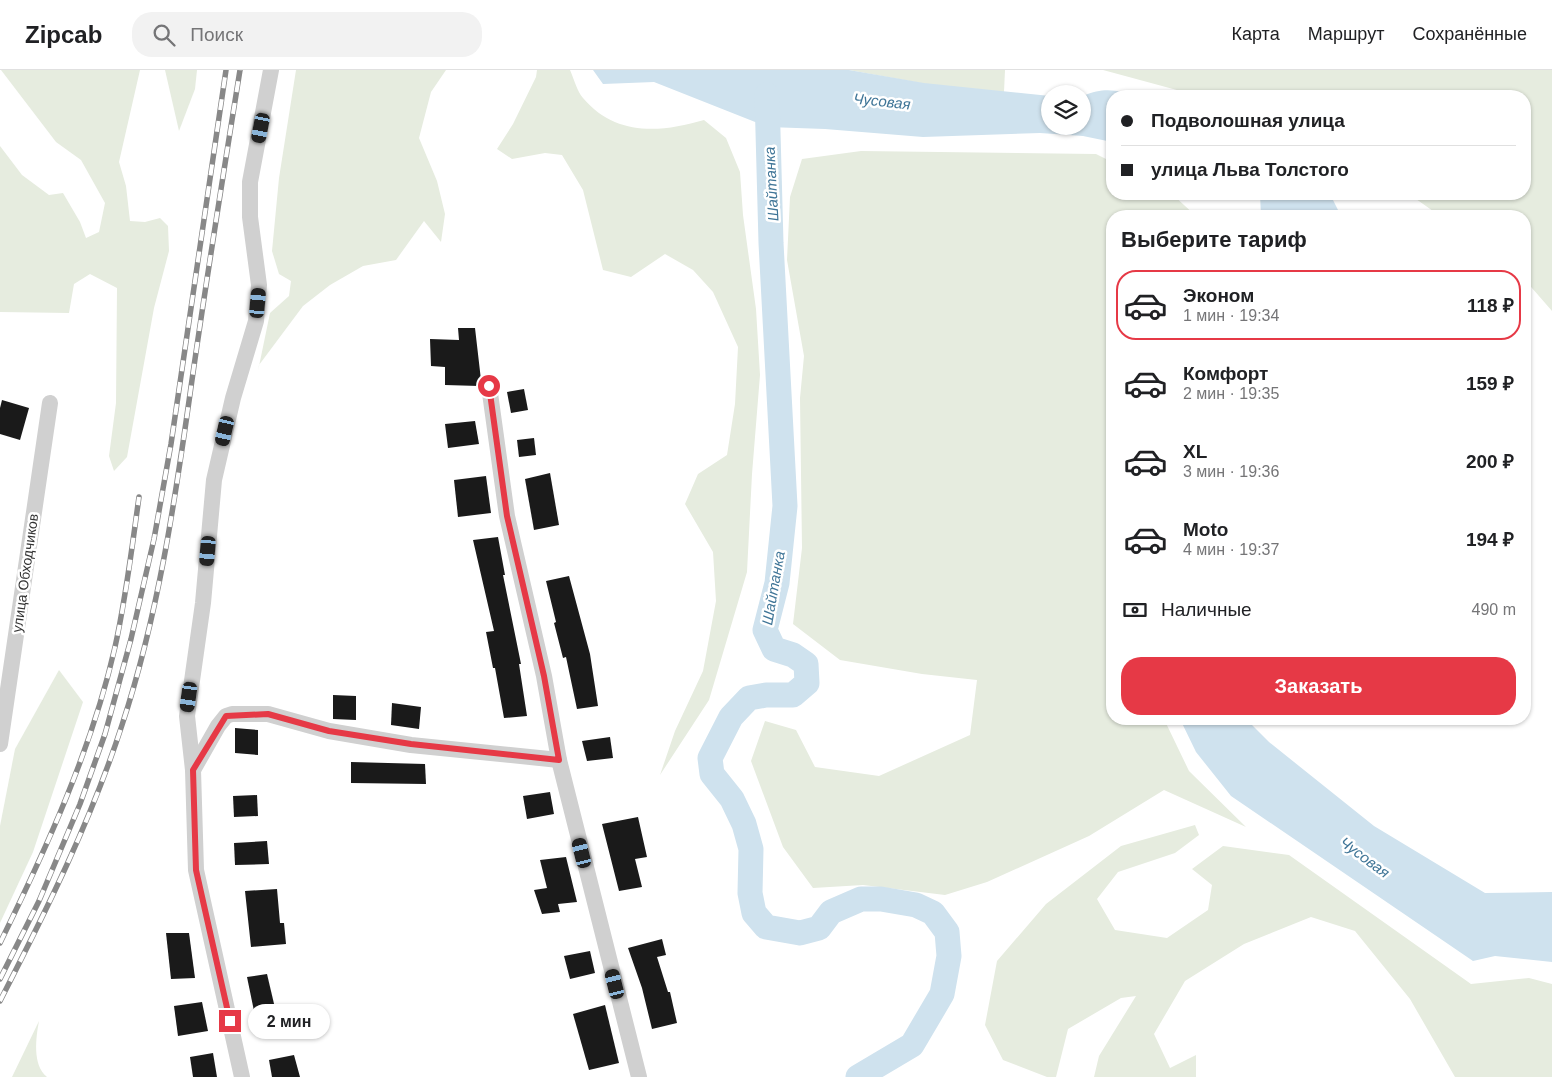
<!DOCTYPE html>
<html lang="ru">
<meta charset="utf-8">
<style>
:root{--surface:#fff;--page:#f2f2f2;--text:#202124;--muted:#757577;--line:#e0e0e0;--accent:#e63946}
body{margin:0;font-family:Arial,sans-serif;background:var(--page);color:var(--text);height:100vh;display:flex;flex-direction:column;font-size:19px;white-space:nowrap}
*{box-sizing:border-box;margin:0}
p{font-size:16px;color:var(--muted)}
.icon{flex:none;width:28px;height:28px;fill:none;stroke:currentColor;stroke-width:2;stroke-linecap:round;stroke-linejoin:round}
.map{position:relative;flex:1;overflow:hidden}
.sheet{position:absolute;left:1106px;top:140px;width:425px;height:515px;display:flex;flex-direction:column;background:var(--surface);border-radius:20px;box-shadow:0 1px 4px #0004}
.sheet>*{flex:none}
.banner{position:absolute;left:1106px;top:20px;width:425px;height:110px;border-radius:20px;box-shadow:0 1px 4px #0004;display:grid;align-content:center;height:110px;padding:0 15px;background:var(--surface)}
.buttons{position:absolute;left:1041px;top:15px;display:grid;gap:10px}
.buttons a{display:grid;place-items:center;width:50px;height:50px;border-radius:50%;background:var(--surface);box-shadow:0 1px 4px #0004;font-size:25px}
.end{position:absolute;width:22px;height:22px;margin:-11px;border:6px solid #e63946;background:#fff;box-shadow:0 0 0 2px #fff}
.from{border-radius:50%}
.bubble{position:absolute;height:35px;border-radius:18px;background:var(--surface);box-shadow:0 1px 4px #0004;font-size:16px;font-weight:600;line-height:35px;text-align:center}
.car{position:absolute;width:15px;height:30px;margin:-15px -8px;border-radius:6px;box-shadow:0 0 4px 1px #0007;background:linear-gradient(#222 24%,#8ab4d8 0 40%,#222 0 76%,#8ab4d8 0 86%,#222 0)}
.banner b{display:flex;align-items:center;gap:18px;height:48px;font-size:19px}
.banner b+b{border-top:1px solid var(--line)}
.banner i{width:12px;height:12px;background:var(--text)}
ul{padding:0;list-style:none}
li{display:flex;align-items:center;gap:15px;height:70px;margin:0 10px 8px;padding:0 5px;border:2px solid transparent;border-radius:20px}
li div{flex:1}
li b{display:block;font-size:19px}
li em{font-style:normal;font-weight:600}
li.selected{border-color:var(--accent)}
li>.icon{width:45px;height:45px;stroke-width:1.5}
h2{padding:0 15px;font-size:22px;line-height:60px}
.pay{display:flex;align-items:center;gap:12px;height:55px;padding:0 15px;font-size:19px}
.pay p{margin-inline-start:auto}
.button{display:flex;gap:10px;margin-top:auto;padding:10px 15px}
.button a{flex:1;height:58px;border-radius:20px;background:var(--accent);color:#fff;font-size:20px;font-weight:600;line-height:58px;text-align:center}
header{display:flex;align-items:center;gap:30px;box-sizing:border-box;height:70px;padding:0 25px;background:var(--surface);border-bottom:1px solid var(--line)}
header strong{font-size:24px}
nav{display:flex;gap:28px;margin-inline-start:auto;font-size:18px}
.search{width:350px;height:45px;background:var(--page);display:flex;align-items:center;gap:12px;box-sizing:border-box;padding:0 18px;border-radius:20px;color:var(--muted);font-size:19px}
.map>svg:first-child{display:block}
</style>
<header>
<strong>Zipcab</strong>
<div class="search"><svg class="icon" aria-label="search" viewBox="0 0 24 24"><circle cx="10" cy="10" r="6"/><path d="M15 15l6 6"/></svg>Поиск</div>
<nav><a>Карта</a><a>Маршрут</a><a>Сохранённые</a></nav>
</header>
<div class="map">
<svg width="1552" height="1007" viewBox="0 0 1552 1007">
<rect width="100%" height="100%" fill="#fff"/>
<!-- green -->
<g fill="#e6ecdf">
<path d="M1 0H140L119 92 126 116 130 151 145 152 160 148 168 156 169 181 154 238 127 387 114 401 109 386 116 333 117 218 90 204 74 214 69 243 0 242V76L22 105 49 125 63 123 80 152 86 168 99 162 105 133 81 90 56 72Z"/>
<path d="M165 0H197L195 19 179 61Z"/>
<path d="M296 0H446L431 22 419 68 437 111 445 144 441 172 424 151 396 190 363 196 330 215 303 236 259 295 258 301 270 243 289 226 291 211 279 204 272 181 279 108Z"/>
<path d="M537 0H570C574 9 577 21 583 28 615 66 660 63 704 50L726 68 740 102 743 145 756 239 760 305 752 404 747 502 709 630 660 705 675 661 703 601 716 531 713 482 685 434 698 404 727 385 735 334 738 277 713 222 693 200 665 184 631 207 603 200 583 120 562 85 545 83 512 89 497 79 513 54 536 7Z"/>
<path d="M849 0H1005L1004 22 926 14Z"/>
<path d="M1103 0H1552V241L1525 210V146H1440L1409 124H1525V26H1199Z"/>
<path d="M861 81 1096 84 1112 92V124H1172L1196 146H1112V649H1164L1189 701 1246 757 1164 720 1089 766 987 812 945 825 863 815 813 818 783 777 751 691 765 651 796 660 815 697 879 706 970 665 977 610 922 604 840 590 793 554 802 478 800 328 804 286 787 190 790 127 802 89Z"/>
<path d="M59 600 83 632 33 782 0 853V756L15 679Z"/>
<path d="M1195 755 1199 765 1175 783 1118 802 1097 829 1115 860 1167 868 1208 840 1212 815 1192 799 1223 776 1289 785 1471 914 1529 908 1552 914V1007H1455L1410 929 1355 861 1311 847 1244 874 1185 911 1154 964 1170 998 1196 985V1007H1094L1099 986 1136 926 1121 928 1068 959 1056 1007H1047L1003 990 985 955 997 891 1046 834 1121 776Z"/>
<path d="M39 951C36 967 32 995 47 1007H12Z"/>
</g>
<!-- water -->
<g fill="#cfe2ee">
<path d="M593 0H849L924 13 1050 26V56H1082L1083 26C1106 16 1117 21 1141 26H1112V72L1083 66 1040 63 923 67 825 59 768 57 654 12 603 14Z"/>
<path d="M1260 124H1330L1341 146H1261Z"/>
<path d="M1180 649H1246L1269 672 1374 756 1485 823 1552 822V892L1495 886 1473 891 1231 726 1196 682Z"/>
</g>
<g fill="none" stroke-linecap="round" stroke-linejoin="round">
<!-- river -->
<path stroke="#cfe2ee" stroke-width="25" d="M767 25 771 173 785 436 777 513 765 560 774 579 793 585 806 594 807 613 793 625H766L749 628 731 647 710 688 712 704 732 729 744 754 751 779 750 823 754 843 766 857 800 863 819 858 831 842 861 829H881L916 835 933 843 947 862 949 886 942 924 912 975 858 1007"/>
</g>
<!-- building -->
<g fill="#1a1a1a">
<path d="M458 258H475L481 310 479 316 445 315V297L431 296 430 269 459 270Z"/>
<path d="M524 319 528 340 511 343 507 322Z"/>
<path d="M2 330 29 338 20 370 0 364V338Z"/>
<path d="M475 351 479 374 448 378 445 354Z"/>
<path d="M534 368 536 385 519 387 517 370Z"/>
<path d="M550 403 559 455 534 460 525 409Z"/>
<path d="M486 406 491 443 458 447 454 410Z"/>
<path d="M498 467 505 505H503L521 594H519L527 646 504 648 495 598H493L486 562 494 561 473 470Z"/>
<path d="M569 506 590 584 598 636 577 639 566 587 563 588 554 553 556 552 546 511Z"/>
<path d="M333 625 356 626V650L333 649Z"/>
<path d="M392 633 421 637 419 659 391 655Z"/>
<path d="M235 658 258 660V685L235 683Z"/>
<path d="M610 667 613 688 587 691 582 671Z"/>
<path d="M351 692 425 694 426 714 351 713Z"/>
<path d="M550 722 554 744 527 749 523 726Z"/>
<path d="M257 725 258 746 234 747 233 726Z"/>
<path d="M638 747 647 787 635 789 642 817 619 821 602 754Z"/>
<path d="M267 771 269 794 235 795 234 773Z"/>
<path d="M566 787 577 832 558 834 560 842 542 844 534 820 547 818 540 790Z"/>
<path d="M277 819 280 853H284L286 874 251 877 245 821Z"/>
<path d="M166 863H189L195 908 171 909Z"/>
<path d="M662 869 666 885 657 887 668 922H670L677 953 652 959 642 918 628 878Z"/>
<path d="M590 881 595 903 570 909 564 886Z"/>
<path d="M267 904 275 938 254 941 247 907Z"/>
<path d="M202 932 208 961 178 966 174 936Z"/>
<path d="M605 935 619 993 589 1000 573 944Z"/>
<path d="M213 983 217 1007H193L190 987Z"/>
<path d="M294 985 300 1007H272L269 990Z"/>
</g>
<g fill="none" stroke-linecap="round" stroke-linejoin="round">
<!-- minor -->
<g stroke="#d0d0d0" stroke-width="16">
<path d="M489 316 507 446 544 606 559 690 639 1007"/>
<path d="M0 674 50 333"/>
<path d="M193 700 218 656 226 646 232 644H268L329 661 411 675 559 690"/>
<path d="M242 1007 196 800 193 700 187 646 203 533 214 410 233 328 256 251 259 215 250 147V112L271 0"/>
</g>
<!-- rail casing -->
<g stroke="#888" stroke-width="5.5">
<g id="rail">
<path d="M0 873C46 779 92 679 115 577 126 528 132 477 139 427"/>
<path d="M0 909 39 831 80 734 105 664 131 569 154 469 171 374 226 0"/>
<path d="M0 931C46 841 91 751 122 655 158 546 175 431 191 317 206 211 223 106 240 0"/>
</g>
</g>
<!-- rail -->
<use href="#rail" stroke="#fff" stroke-width="4" stroke-dasharray="11" stroke-linecap="butt"/>
</g>
<g fill="none" stroke-linecap="round" stroke-linejoin="round">
<!-- route -->
<path stroke="#e63946" stroke-width="6" d="M230 951 196 800 193 700 226 646 268 644 329 661 411 674 559 690 544 606 507 446 489 316"/>
</g>
<g text-anchor="middle" dominant-baseline="central" stroke-width="5" stroke-linejoin="round" paint-order="stroke">
<!-- street labels -->
<g font-size="14" fill="#333" stroke="#fff">
<text transform="translate(25 503) rotate(-82)">улица Обходчиков</text>
</g>
<!-- water labels -->
<g font-size="15" font-style="italic" fill="#3f7597" stroke="#fff">
<text transform="translate(882 31) rotate(6)">Чусовая</text>
<text transform="translate(771 114) rotate(-93)">Шайтанка</text>
<text transform="translate(773 518) rotate(-80)">Шайтанка</text>
<text transform="translate(1365 787) rotate(37)">Чусовая</text>
</g>
</g>
</svg>
<div class="buttons">
<a><svg class="icon" aria-label="layers" viewBox="0 0 24 24"><path d="M12 4l9 5-9 5-9-5zM3 14l9 5 9-5"/></svg></a>
</div>
<i class="end from" style="left:489px;top:316px"></i>
<i class="end" style="left:230px;top:951px"></i>
<div class="bubble" style="left:248px;top:934px;width:82px">2 мин</div>
<i class="car" style="left:261px;top:58px;rotate:191deg"></i>
<i class="car" style="left:258px;top:233px;rotate:5deg"></i>
<i class="car" style="left:225px;top:361px;rotate:193deg"></i>
<i class="car" style="left:208px;top:481px;rotate:185deg"></i>
<i class="car" style="left:189px;top:627px;rotate:188deg"></i>
<i class="car" style="left:582px;top:783px;rotate:346deg"></i>
<i class="car" style="left:615px;top:914px;rotate:346deg"></i>
<div class="banner">
<b><i class="from"></i>Подволошная улица</b>
<b><i></i>улица Льва Толстого</b>
</div>
<section class="sheet">
<h2>Выберите тариф</h2>
<ul>
<li class="selected"><svg class="icon" aria-label="car" viewBox="0 0 24 24"><path d="M5 17H2v-5l4-1 3-4h7l3 4 3 1v5h-3M9 17h6M6 11h13"/><circle cx="7" cy="17" r="2"/><circle cx="17" cy="17" r="2"/></svg><div><b>Эконом</b><p>1 мин · 19:34</p></div><em>118 ₽</em></li>
<li><svg class="icon" aria-label="car" viewBox="0 0 24 24"><path d="M5 17H2v-5l4-1 3-4h7l3 4 3 1v5h-3M9 17h6M6 11h13"/><circle cx="7" cy="17" r="2"/><circle cx="17" cy="17" r="2"/></svg><div><b>Комфорт</b><p>2 мин · 19:35</p></div><em>159 ₽</em></li>
<li><svg class="icon" aria-label="car" viewBox="0 0 24 24"><path d="M5 17H2v-5l4-1 3-4h7l3 4 3 1v5h-3M9 17h6M6 11h13"/><circle cx="7" cy="17" r="2"/><circle cx="17" cy="17" r="2"/></svg><div><b>XL</b><p>3 мин · 19:36</p></div><em>200 ₽</em></li>
<li><svg class="icon" aria-label="car" viewBox="0 0 24 24"><path d="M5 17H2v-5l4-1 3-4h7l3 4 3 1v5h-3M9 17h6M6 11h13"/><circle cx="7" cy="17" r="2"/><circle cx="17" cy="17" r="2"/></svg><div><b>Moto</b><p>4 мин · 19:37</p></div><em>194 ₽</em></li>
</ul>
<div class="pay"><svg class="icon" aria-label="cash" viewBox="0 0 24 24"><path d="M3 7h18v10H3z"/><circle cx="12" cy="12" r="2"/></svg>Наличные<p>490 m</p></div>
<div class="button"><a>Заказать</a></div>
</section>
</div>
